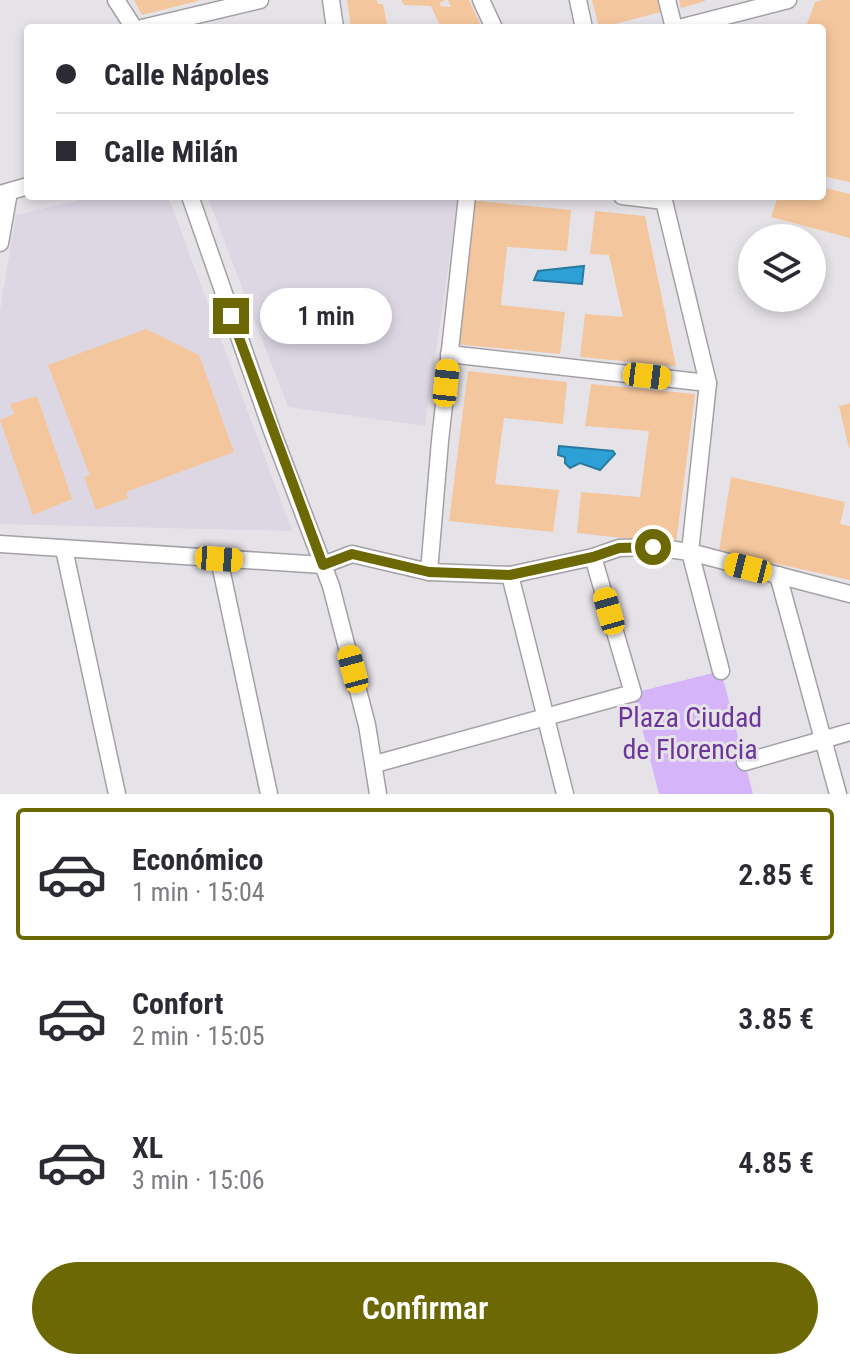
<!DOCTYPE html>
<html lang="es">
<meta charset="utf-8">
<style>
:root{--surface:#fff;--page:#f2f2f3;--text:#2b2b33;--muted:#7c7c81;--line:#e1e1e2;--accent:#6c6904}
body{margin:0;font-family:"Roboto Condensed",sans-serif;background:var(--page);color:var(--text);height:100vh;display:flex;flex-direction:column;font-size:30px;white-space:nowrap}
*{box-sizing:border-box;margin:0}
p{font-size:26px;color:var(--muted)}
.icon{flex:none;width:44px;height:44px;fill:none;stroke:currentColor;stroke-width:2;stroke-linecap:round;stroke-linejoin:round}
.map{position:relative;height:794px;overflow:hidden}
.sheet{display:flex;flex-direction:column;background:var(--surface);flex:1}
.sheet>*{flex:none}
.guide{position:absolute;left:24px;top:24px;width:802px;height:176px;border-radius:8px;box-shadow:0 4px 12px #0003;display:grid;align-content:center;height:176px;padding:0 32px;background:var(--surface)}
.buttons{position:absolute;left:738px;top:224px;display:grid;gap:16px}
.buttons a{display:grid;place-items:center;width:88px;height:88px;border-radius:50%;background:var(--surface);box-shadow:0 4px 12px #0003;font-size:40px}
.end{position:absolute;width:36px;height:36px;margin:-18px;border:10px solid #6c6904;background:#fff;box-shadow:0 0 0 4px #fff}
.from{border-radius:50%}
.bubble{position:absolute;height:56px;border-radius:28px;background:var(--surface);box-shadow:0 4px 12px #0003;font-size:26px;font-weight:600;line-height:56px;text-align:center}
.car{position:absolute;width:24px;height:48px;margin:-24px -12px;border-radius:10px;box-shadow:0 0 6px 2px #0007;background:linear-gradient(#f5c518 24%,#345 0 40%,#f5c518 0 76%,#345 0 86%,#f5c518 0)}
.guide b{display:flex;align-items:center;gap:28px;height:76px;font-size:30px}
.guide b+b{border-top:2px solid var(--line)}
.guide i{width:20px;height:20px;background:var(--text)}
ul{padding:14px 0 0;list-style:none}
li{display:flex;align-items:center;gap:24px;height:132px;margin:0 16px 12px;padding:0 16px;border:4px solid transparent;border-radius:8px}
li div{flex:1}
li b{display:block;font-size:30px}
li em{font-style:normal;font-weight:600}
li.current{border-color:var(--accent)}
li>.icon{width:72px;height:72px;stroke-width:1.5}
.action{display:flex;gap:16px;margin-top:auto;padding:16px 32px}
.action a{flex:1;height:92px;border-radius:48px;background:var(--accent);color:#fff;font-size:32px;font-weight:600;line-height:92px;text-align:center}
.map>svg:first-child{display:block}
</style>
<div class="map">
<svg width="850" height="794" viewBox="0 0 850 794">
<rect width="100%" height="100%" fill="#e6e3e8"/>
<!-- built -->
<g fill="#dcd7e3">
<path d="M96 196H168L292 531 0 524V310L16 215Z"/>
<path d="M207 196H459L425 426 288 407Z"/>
</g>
<!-- green -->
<path fill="#d5b4f9" d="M721 671 753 794H659L633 693Z"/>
<!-- water -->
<g fill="#2da0d5" stroke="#2a7aa0" stroke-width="2">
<path d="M584 266 582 284 534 280 538 271Z"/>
<path d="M559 446 613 451 615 454 600 470 580 463 570 468 565 463V457L558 455Z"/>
</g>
<!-- building -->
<g fill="#f4c69d">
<path d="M134 0H198V1L142 15Z"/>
<path d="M347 0H377L378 4H383L388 28H351Z"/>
<path d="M401 0H446L439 3 441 6 451 7 448 0H469L482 28H441L431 6 404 5Z"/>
<path d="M592 0H658L661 12 599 28Z"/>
<path d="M679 0H705V1L681 8Z"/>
<path d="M823 0H850V182L822 176V28H796L807 24 815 2Z"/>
<path d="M822 187 850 194V238L771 217 778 196H822Z"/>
<path d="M468 200 571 210 567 251 507 247 501 305 565 312 560 354 454 344Z"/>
<path d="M595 211 645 216 676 366 580 357 585 314 623 317 609 255 590 254Z"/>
<path d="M146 329 199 355 234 452 126 492 128 498 96 510 84 477 90 476 48 365Z"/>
<path d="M468 371 567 382 563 424 504 418 495 484 559 490 553 532 449 521Z"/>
<path d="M591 384 695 394 676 544 577 533 581 492 640 497 649 431 585 426Z"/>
<path d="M37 396 72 499 33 515 0 420 14 414 10 404Z"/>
<path d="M850 403V448H849L839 406Z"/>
<path d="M731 477 845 502 840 524 850 526V580L719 551Z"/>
</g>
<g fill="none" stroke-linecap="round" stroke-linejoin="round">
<!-- minor casing -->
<g stroke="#a4a1a6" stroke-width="19">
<g id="minor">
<path d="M116 0 134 28"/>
<path d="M331 0 335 28"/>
<path d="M481 0 494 28"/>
<path d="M578 0 584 28"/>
<path d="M667 0 674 28"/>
<path d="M142 28 260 0"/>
<path d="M679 28 788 0"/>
<path d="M0 194 28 186"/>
<path d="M190 196 272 431 331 586 367 725 378 794"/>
<path d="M622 196 664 201 708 383 690 552 721 671"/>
<path d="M0 243 9 192"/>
<path d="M449 354 708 383"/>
<path d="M0 544 323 565 352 554 429 572 510 575 593 557 619 548 653 547 690 552 850 594"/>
<path d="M64 549 117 794"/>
<path d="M219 559 269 794"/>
<path d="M429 572 440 441 467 196"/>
<path d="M510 575 565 794"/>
<path d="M778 575 838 794"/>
<path d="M745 762 850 732"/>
<path d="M375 764 633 693 593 557"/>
</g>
</g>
<!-- minor -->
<use href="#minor" stroke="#fff" stroke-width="16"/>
</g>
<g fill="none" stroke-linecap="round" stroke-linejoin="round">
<!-- route -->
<path stroke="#6c6904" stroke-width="10" d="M231 316 323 565 352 554 429 572 510 575 593 557 619 548 653 547"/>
</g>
<g text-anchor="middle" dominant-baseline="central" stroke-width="6" stroke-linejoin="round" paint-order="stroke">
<!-- park labels -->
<g font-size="28" fill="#6c3698" stroke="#e6e3e8">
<text x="690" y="717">Plaza Ciudad<tspan x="690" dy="32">de Florencia</tspan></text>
</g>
</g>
</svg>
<div class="buttons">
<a><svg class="icon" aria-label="layers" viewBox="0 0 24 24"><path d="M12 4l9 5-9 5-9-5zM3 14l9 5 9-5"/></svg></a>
</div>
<i class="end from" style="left:653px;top:547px"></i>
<i class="end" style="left:231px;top:316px"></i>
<div class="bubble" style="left:260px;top:288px;width:132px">1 min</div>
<i class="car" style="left:647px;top:376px;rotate:97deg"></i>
<i class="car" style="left:446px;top:383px;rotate:6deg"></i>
<i class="car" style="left:219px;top:559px;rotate:94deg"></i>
<i class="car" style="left:748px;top:568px;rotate:284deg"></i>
<i class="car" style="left:609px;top:611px;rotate:344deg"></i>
<i class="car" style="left:353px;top:669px;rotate:345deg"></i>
<div class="guide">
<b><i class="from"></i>Calle Nápoles</b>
<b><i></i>Calle Milán</b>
</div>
</div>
<section class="sheet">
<ul>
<li class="current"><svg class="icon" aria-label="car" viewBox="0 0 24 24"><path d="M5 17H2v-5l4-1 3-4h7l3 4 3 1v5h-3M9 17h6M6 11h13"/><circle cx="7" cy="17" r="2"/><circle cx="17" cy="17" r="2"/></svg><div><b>Económico</b><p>1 min · 15:04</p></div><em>2.85 €</em></li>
<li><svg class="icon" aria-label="car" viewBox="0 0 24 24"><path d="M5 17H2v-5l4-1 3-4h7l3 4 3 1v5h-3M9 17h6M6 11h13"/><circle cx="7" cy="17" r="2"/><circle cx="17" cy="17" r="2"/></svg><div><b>Confort</b><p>2 min · 15:05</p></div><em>3.85 €</em></li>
<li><svg class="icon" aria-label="car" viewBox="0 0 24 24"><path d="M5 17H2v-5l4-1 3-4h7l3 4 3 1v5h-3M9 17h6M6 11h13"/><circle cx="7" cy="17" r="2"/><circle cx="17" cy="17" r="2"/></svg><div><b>XL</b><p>3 min · 15:06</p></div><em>4.85 €</em></li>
</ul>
<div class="action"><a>Confirmar</a></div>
</section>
